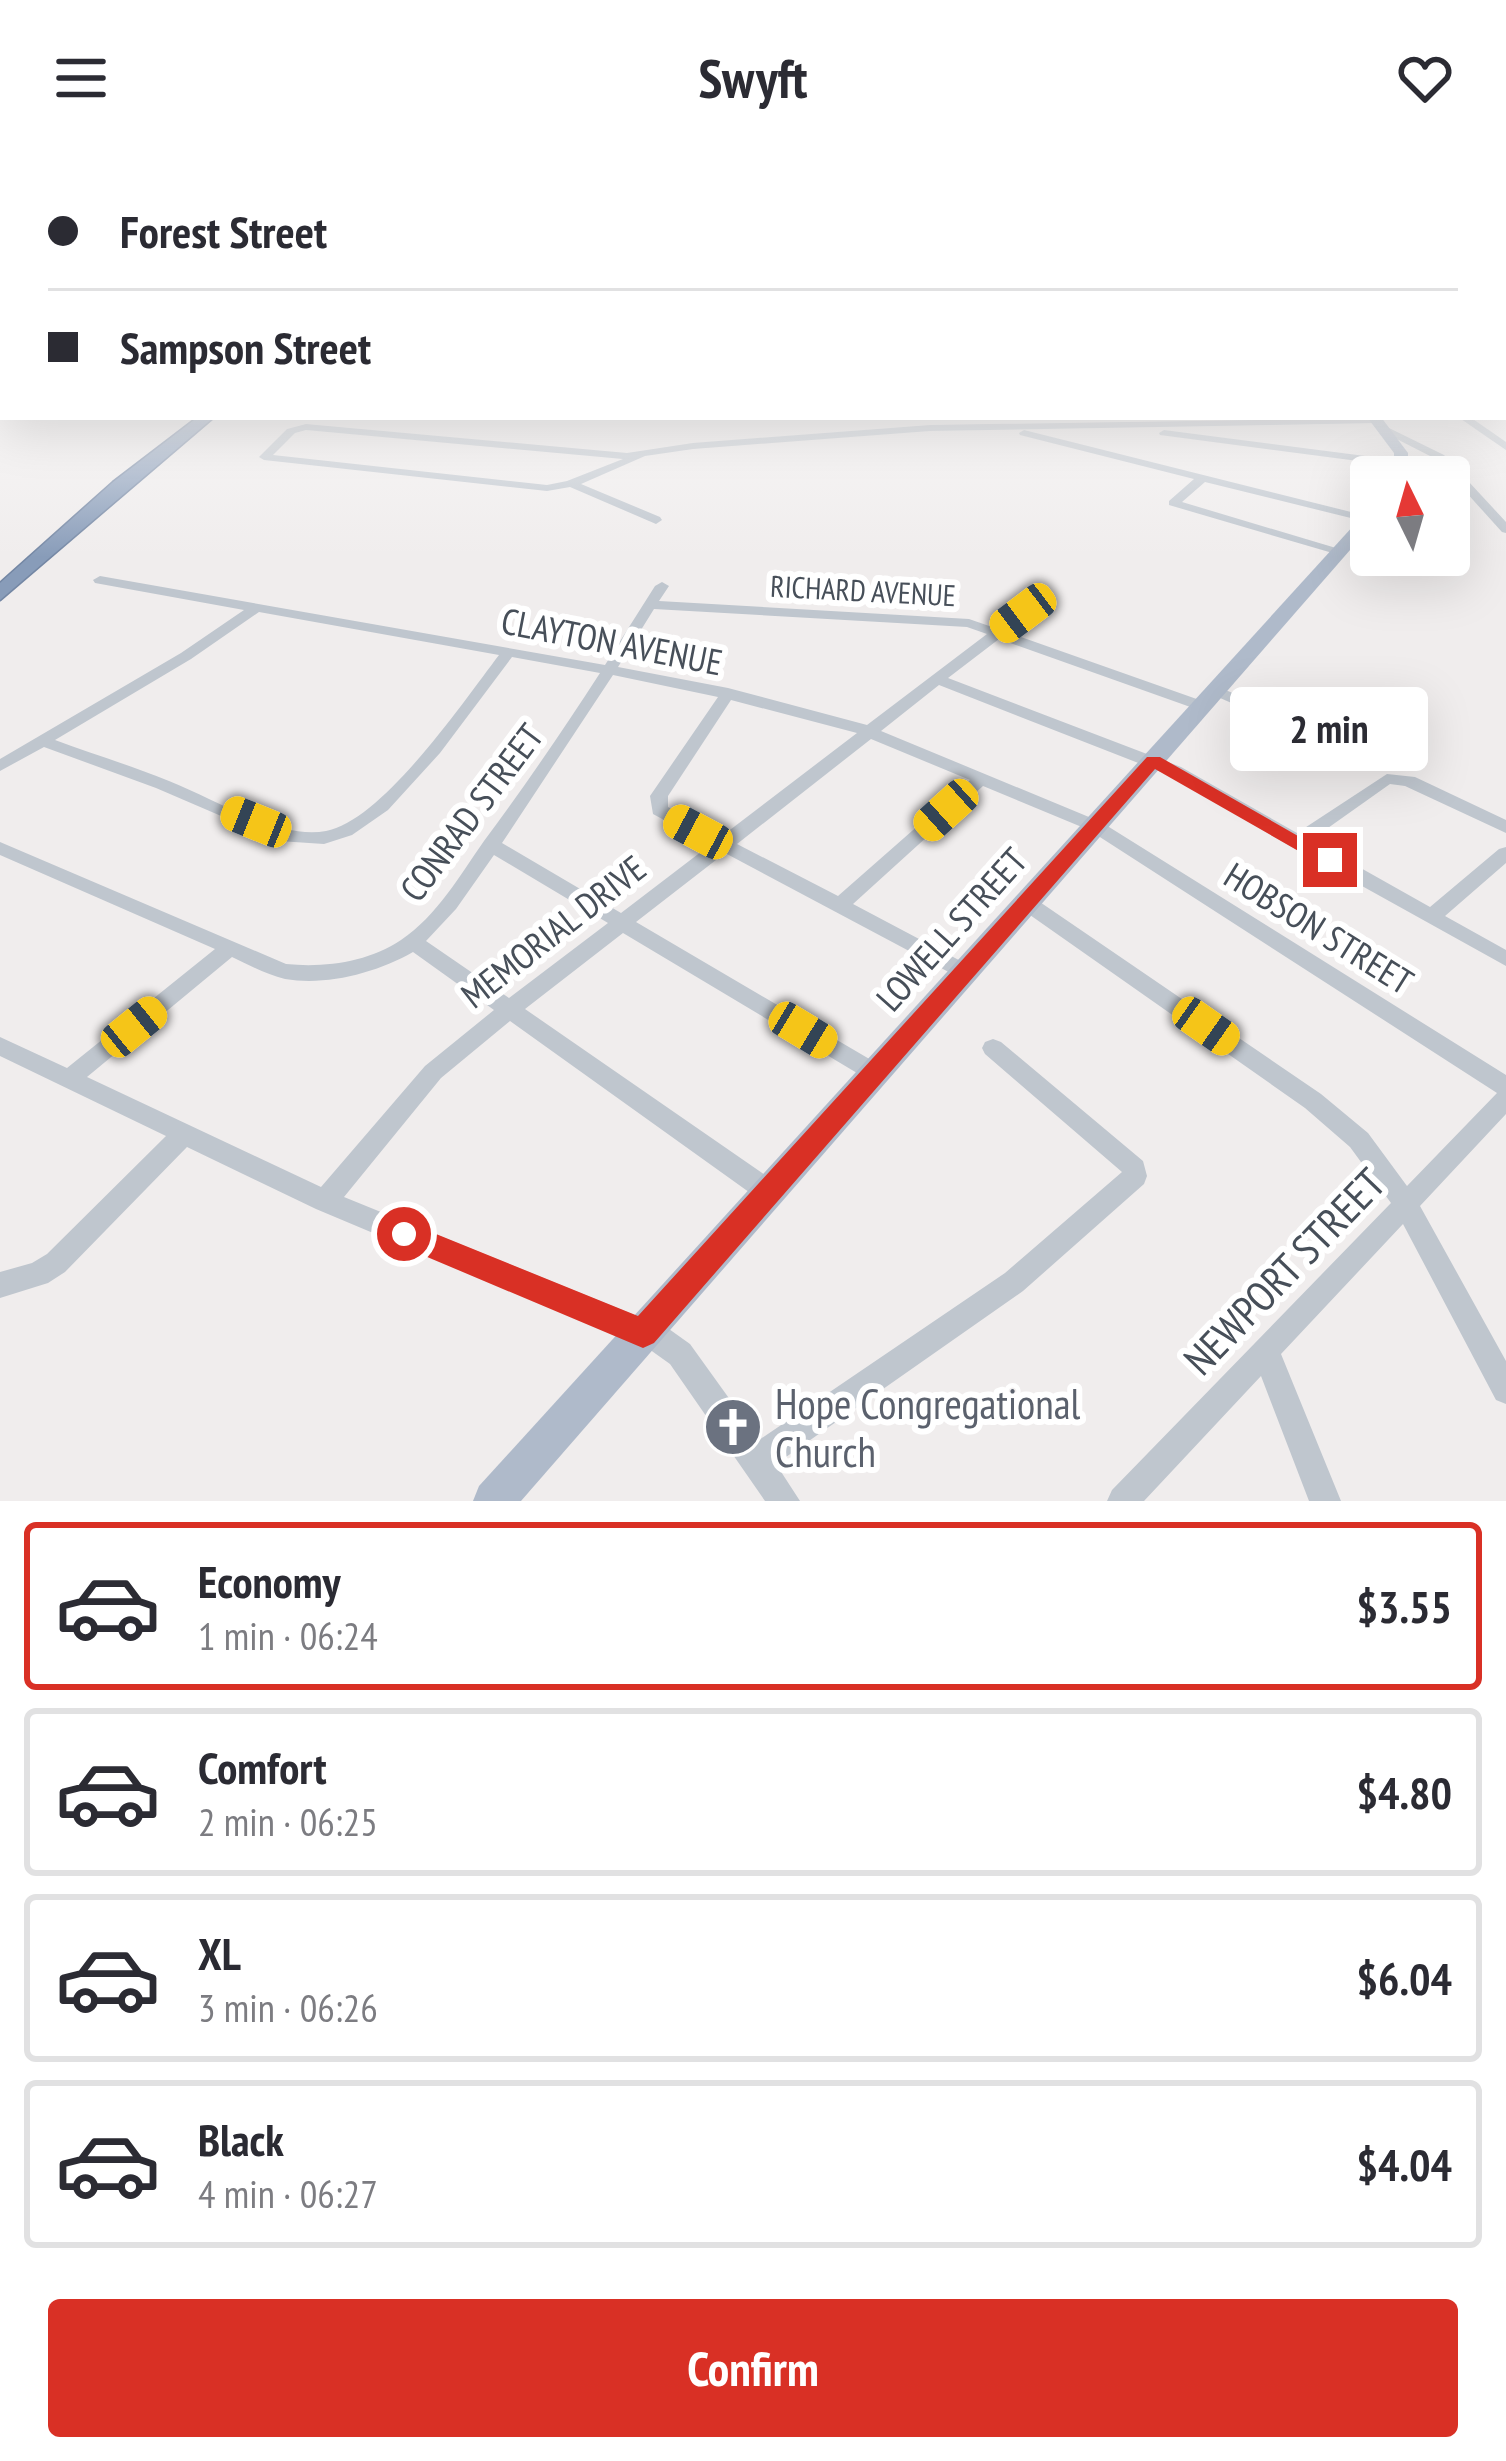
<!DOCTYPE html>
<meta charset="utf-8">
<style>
:root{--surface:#fff;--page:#f2f2f3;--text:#2b2b33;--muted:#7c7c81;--line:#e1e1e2;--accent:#d93025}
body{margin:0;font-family:"PT Sans Narrow",sans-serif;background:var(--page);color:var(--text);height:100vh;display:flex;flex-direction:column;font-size:45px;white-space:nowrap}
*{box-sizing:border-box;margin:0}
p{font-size:39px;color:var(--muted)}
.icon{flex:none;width:66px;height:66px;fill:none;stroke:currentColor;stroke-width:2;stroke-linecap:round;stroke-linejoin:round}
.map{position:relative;height:1345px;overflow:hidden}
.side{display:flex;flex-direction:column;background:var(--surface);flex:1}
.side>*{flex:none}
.top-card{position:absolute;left:0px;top:0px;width:1506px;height:264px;box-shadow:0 12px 48px #0002;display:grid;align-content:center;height:264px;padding:0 48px;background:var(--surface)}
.needle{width:78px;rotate:355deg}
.controls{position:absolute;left:1350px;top:300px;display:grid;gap:24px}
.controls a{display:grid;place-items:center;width:120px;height:120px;border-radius:12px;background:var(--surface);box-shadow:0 12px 48px #0002;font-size:60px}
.end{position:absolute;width:54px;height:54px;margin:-27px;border:15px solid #d93025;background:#fff;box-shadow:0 0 0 6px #fff}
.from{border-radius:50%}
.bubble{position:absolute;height:84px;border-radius:12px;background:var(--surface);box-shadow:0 12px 48px #0002;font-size:39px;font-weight:700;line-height:84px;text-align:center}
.car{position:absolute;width:36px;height:72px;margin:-36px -18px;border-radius:15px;box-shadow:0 0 9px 3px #0007;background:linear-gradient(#f5c518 24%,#345 0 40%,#f5c518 0 76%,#345 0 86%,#f5c518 0)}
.top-card b{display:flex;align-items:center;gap:42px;height:114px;font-size:45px}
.top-card b+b{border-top:3px solid var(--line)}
.top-card i{width:30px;height:30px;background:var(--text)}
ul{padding:21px 0 0;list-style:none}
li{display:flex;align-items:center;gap:36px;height:168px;margin:0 24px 18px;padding:0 24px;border:6px solid var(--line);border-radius:12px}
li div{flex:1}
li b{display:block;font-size:45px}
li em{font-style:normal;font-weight:700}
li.selected{border-color:var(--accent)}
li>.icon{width:108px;height:108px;stroke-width:1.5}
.action{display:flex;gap:24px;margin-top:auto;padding:24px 48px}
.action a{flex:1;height:138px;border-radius:12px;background:var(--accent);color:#fff;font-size:48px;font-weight:700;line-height:138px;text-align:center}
header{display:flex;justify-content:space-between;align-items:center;height:156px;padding:0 48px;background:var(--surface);font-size:54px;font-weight:700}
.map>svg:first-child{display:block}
</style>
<header><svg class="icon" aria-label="menu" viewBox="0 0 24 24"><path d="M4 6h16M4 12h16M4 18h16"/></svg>Swyft<svg class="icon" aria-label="heart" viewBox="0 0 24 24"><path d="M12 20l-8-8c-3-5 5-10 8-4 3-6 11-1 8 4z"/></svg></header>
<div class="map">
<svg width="1506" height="1345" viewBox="0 0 1506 1345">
<rect width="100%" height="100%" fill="#f0eded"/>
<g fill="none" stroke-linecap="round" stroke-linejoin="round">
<!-- highway casing -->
<g stroke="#7487a4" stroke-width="3">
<path id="highway" d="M198 261H214L0 444V427L113 326Z"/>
</g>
<!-- minor -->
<g fill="#bfc6ce" fill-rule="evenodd">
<rect x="1503" y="213" width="3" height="3"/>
<path d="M1503 233 1506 234V240L1503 239Z"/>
<path d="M1458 261H1470L1506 286V294Z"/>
<path d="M1377 262 1381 263V267L930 275 693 293 645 300 581 328 660 361 662 364 656 368 570 331 547 335 264 304 259 301 287 273 306 268 627 297 693 287 930 269ZM306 274 623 303 567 325 547 329 273 299 295 277Z"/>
<path d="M1383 269 1444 299 1506 366V377L1502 376 1436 303 1379 274V270Z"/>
<path d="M1024 274 1371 361V367L1205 326 1182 346 1346 395 1336 398 1169 349V345L1194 323 1020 279 1019 277Z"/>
<path d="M1164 274 1404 305 1409 308 1404 311 1160 279 1159 277Z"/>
<path d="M100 420 605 509 655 430 662 426 669 430 659 445 969 463 995 472 1023 453 1030 457 1007 476 1208 547 1210 550 1208 553H1196L999 483 948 522 1181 611 1297 677 1387 618 1415 621 1506 664V677L1405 630 1390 628 1311 684 1430 751 1499 693 1506 691V707L1445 760 1506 794V810L1290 690 1169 619 939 529 881 575 1101 666 1506 919V958L1420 1050 1506 1205V1248L1496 1244 1403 1068 1281 1198 1341 1345H1309L1261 1220 1144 1345H1107L1112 1334 1391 1047 1350 991 1305 952 1020 752 1017 747 1020 742H1034L1321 938 1368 977 1407 1030 1497 937 1089 674 983 630 853 748 972 811 975 816 972 821H958L725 697 636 766 883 911 886 917 883 923 875 926 867 923 623 777 525 853 778 1028 782 1036 778 1044 769 1047 760 1044 510 865 441 922 344 1041 669 1173 690 1188 759 1284 1005 1117 1122 1016 985 898 982 892 985 886 993 883 1001 886 1143 1005 1147 1020 1144 1028 1023 1135 776 1308 800 1345H765L670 1208 649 1193 316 1053 187 991 65 1116 48 1127 0 1142V1116L32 1107 47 1098 166 980 0 900V881L67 912 215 793 0 699V686L286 808C325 812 368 806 401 784 437 760 460 719 484 685 525 630 563 574 600 517L512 501 440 597 388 654 352 679 324 688 279 685 156 632 44 591 0 615V603L181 497 244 454 95 427 93 424ZM654 453 967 471 987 478 867 569 728 532 618 511ZM259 456 499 499C464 545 382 665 326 675 278 684 213 642 169 625 132 610 93 598 55 584L191 503ZM613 519 718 541 650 640 653 658 710 689 621 757 502 687ZM731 544 857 577 722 680 668 651V640ZM871 583 970 624 838 740 737 688ZM494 699 608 767 509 842 426 785 456 753ZM413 796 494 854 425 910 321 1031 87 921 232 801C249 809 267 819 285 823 327 830 376 817 413 796Z"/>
<path d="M1216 530 1374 596 1376 600 1368 605 1362 604 1211 538 1208 535Z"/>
</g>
<!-- major -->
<g fill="#afbaca" fill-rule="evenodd">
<path d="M1367 261H1381L1408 297V321H1394V297Z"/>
<path d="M1371 355V370L521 1345H473L479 1330 1365 357Z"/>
</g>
<!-- highway -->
<use href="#highway" fill="#889cb9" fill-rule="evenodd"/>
</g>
<!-- sky -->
<linearGradient id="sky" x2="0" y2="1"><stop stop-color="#84bde6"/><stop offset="0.53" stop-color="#f8f7f7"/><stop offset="1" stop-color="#f8f7f7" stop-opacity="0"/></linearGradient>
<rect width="1506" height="401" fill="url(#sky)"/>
<!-- route -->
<path fill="#d93025" d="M1147 601H1160L1340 704 1337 709H1323L1155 613 654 1187 643 1192 394 1087 390 1078 394 1069 404 1065 638 1160Z"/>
<!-- icons -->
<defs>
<g id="church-disc" transform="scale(3)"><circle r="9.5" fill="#6b7280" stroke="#fff"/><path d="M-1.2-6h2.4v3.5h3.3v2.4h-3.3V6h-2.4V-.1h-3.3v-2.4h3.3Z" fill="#fff"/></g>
</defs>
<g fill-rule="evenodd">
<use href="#church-disc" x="733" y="1271"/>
</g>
<g text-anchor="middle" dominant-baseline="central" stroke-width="12" stroke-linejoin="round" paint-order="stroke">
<!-- far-street labels -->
<g font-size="30" fill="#474f59" stroke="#fff">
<text transform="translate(863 434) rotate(3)">RICHARD AVENUE</text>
</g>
<!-- street labels -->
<g font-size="36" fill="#474f59" stroke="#fff">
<text transform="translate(612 485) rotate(11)">CLAYTON AVENUE</text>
<text transform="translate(471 656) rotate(-53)">CONRAD STREET</text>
<text transform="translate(1319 772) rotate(32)">HOBSON STREET</text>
<text transform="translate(951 773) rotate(-48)">LOWELL STREET</text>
<text transform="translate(553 775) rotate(-38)">MEMORIAL DRIVE</text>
</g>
<!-- near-street labels -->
<g font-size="42" fill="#474f59" stroke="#fff">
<text transform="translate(1284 1115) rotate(-46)">NEWPORT STREET</text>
</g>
<!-- near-worship labels -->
<g font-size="42" fill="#5b616d" stroke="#fff" text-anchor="start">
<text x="775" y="1247">Hope Congregational<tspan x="775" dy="48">Church</tspan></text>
</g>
</g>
</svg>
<div class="controls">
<a><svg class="needle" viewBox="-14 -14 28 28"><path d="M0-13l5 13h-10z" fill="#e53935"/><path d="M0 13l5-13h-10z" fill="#7c7c81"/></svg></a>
</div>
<i class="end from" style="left:404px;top:1078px"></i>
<i class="end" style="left:1330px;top:704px"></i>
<div class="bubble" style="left:1230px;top:531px;width:198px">2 min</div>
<i class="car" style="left:1023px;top:457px;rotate:233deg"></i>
<i class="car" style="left:946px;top:654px;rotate:228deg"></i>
<i class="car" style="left:256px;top:666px;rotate:292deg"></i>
<i class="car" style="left:698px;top:676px;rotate:298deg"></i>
<i class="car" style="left:1206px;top:870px;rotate:125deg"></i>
<i class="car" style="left:134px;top:871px;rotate:51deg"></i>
<i class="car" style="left:803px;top:874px;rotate:121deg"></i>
<div class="top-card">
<b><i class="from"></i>Forest Street</b>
<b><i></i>Sampson Street</b>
</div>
</div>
<section class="side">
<ul>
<li class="selected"><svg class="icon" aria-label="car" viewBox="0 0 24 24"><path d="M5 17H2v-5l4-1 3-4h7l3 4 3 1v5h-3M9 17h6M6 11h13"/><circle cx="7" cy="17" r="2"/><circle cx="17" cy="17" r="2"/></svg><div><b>Economy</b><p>1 min · 06:24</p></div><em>$3.55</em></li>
<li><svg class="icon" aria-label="car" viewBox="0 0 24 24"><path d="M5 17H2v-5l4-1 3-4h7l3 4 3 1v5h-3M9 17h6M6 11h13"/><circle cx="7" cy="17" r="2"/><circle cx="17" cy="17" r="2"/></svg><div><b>Comfort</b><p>2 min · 06:25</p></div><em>$4.80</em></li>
<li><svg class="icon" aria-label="car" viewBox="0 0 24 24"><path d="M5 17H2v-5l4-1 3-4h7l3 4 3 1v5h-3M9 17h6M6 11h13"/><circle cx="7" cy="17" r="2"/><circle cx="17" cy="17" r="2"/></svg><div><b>XL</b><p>3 min · 06:26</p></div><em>$6.04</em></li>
<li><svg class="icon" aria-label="car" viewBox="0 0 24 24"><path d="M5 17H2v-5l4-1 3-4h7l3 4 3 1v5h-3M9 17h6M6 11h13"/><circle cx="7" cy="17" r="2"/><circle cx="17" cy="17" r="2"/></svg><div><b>Black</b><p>4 min · 06:27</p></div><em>$4.04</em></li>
</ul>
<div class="action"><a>Confirm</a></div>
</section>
